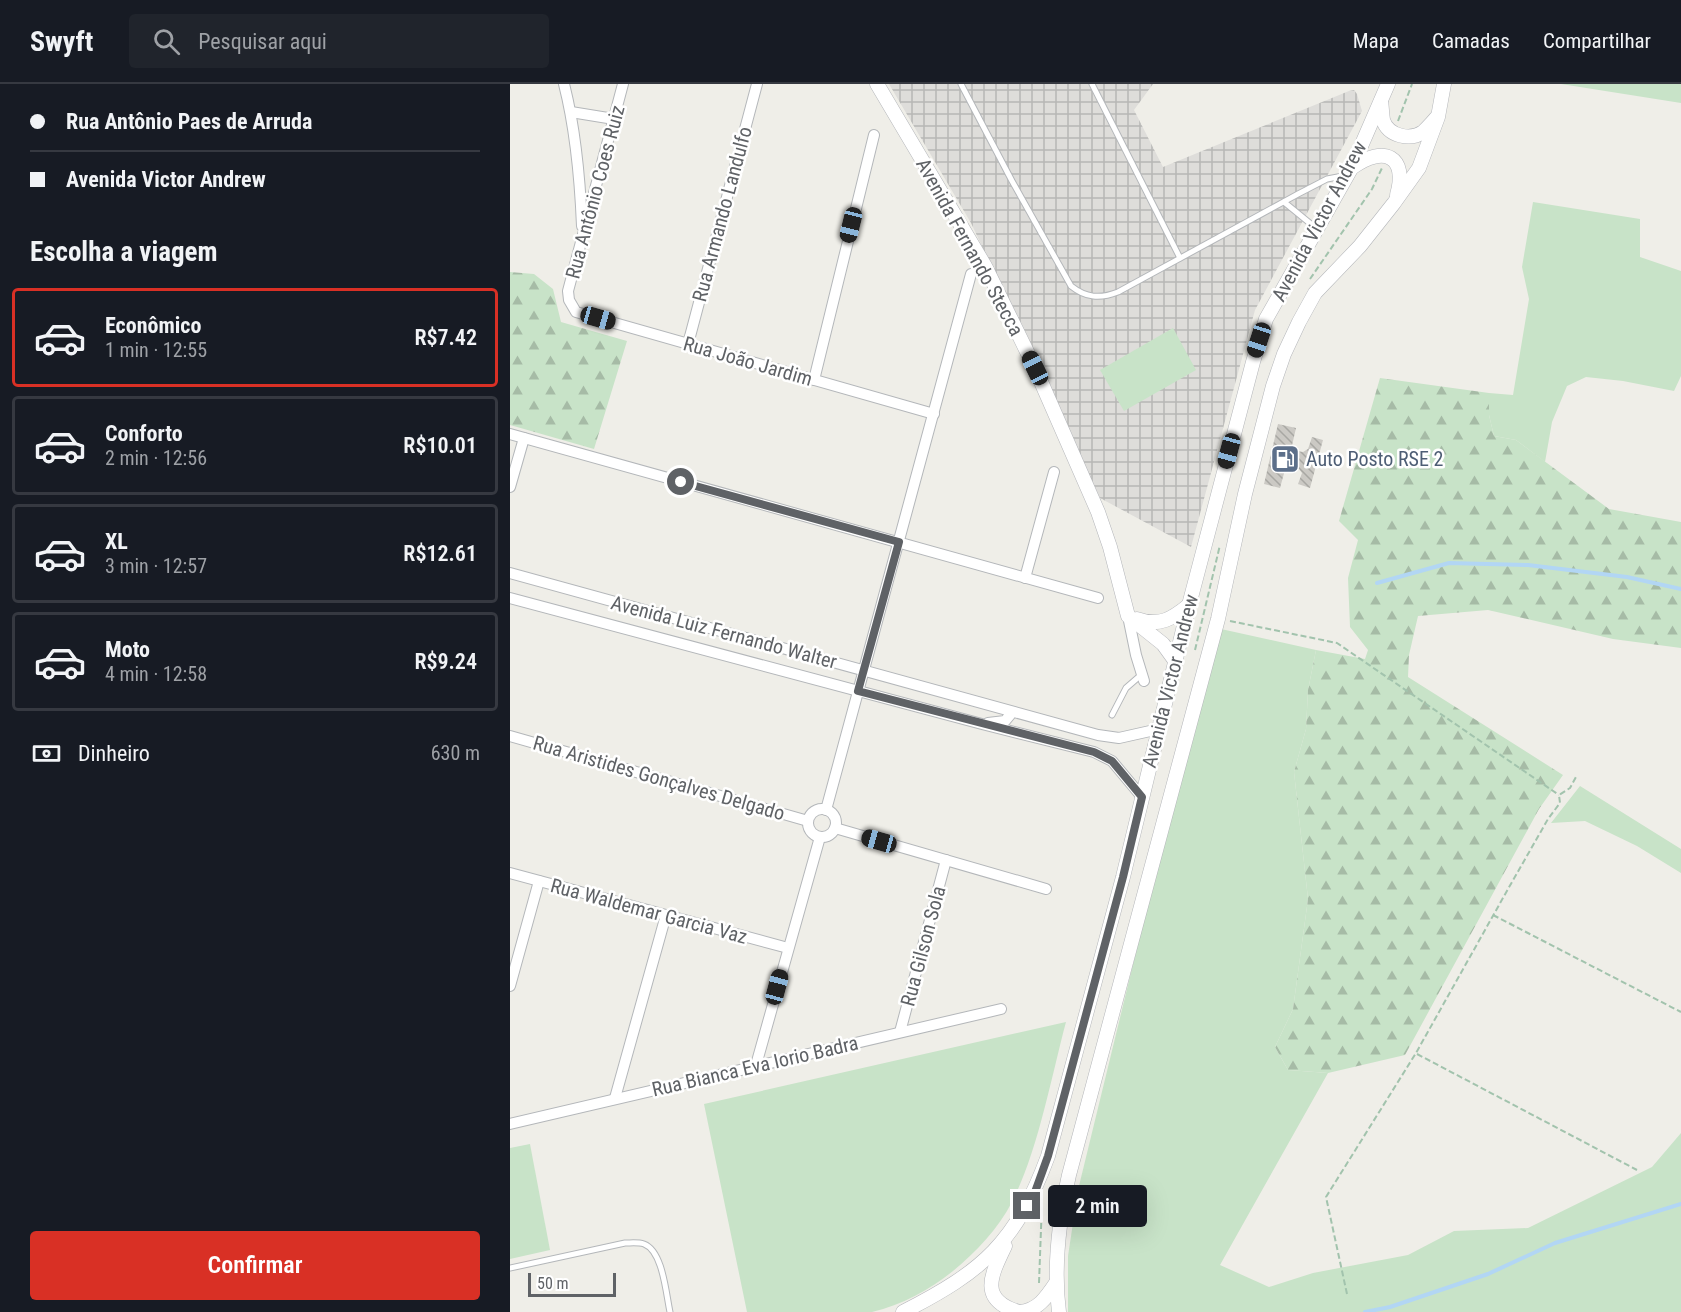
<!DOCTYPE html>
<html lang="pt">
<meta charset="utf-8">
<style>
:root{--surface:#171b24;--page:#20242c;--text:#f1f3f6;--muted:#9ea1a6;--line:#363941;--accent:#d93025}
body{margin:0;font-family:"Roboto Condensed",sans-serif;background:var(--page);color:var(--text);height:100vh;display:flex;flex-direction:column;font-size:22px;white-space:nowrap}
*{box-sizing:border-box;margin:0}
p{font-size:20px;color:var(--muted)}
.icon{flex:none;width:33px;height:33px;fill:none;stroke:currentColor;stroke-width:2;stroke-linecap:round;stroke-linejoin:round}
.map{position:relative;flex:1;overflow:hidden}
.details{display:flex;flex-direction:column;background:var(--surface);width:510px}
.details>*{flex:none}
.hud{display:grid;align-content:center;height:132px;padding:0 30px;background:var(--surface)}
.scale{position:absolute;left:18px;bottom:15px;width:88px;box-sizing:border-box;padding-left:6px;border:3px solid #5f6266;border-top:0;font-size:16px;line-height:21px;white-space:nowrap;color:#5f6266;-webkit-text-stroke:4px #fff;paint-order:stroke}
.end{position:absolute;width:27px;height:27px;margin:-14px;border:8px solid #5f6266;background:#fff;box-shadow:0 0 0 3px #fff}
.from{border-radius:50%}
.bubble{position:absolute;height:42px;border-radius:6px;background:var(--surface);box-shadow:0 6px 24px #0002;font-size:20px;font-weight:600;line-height:42px;text-align:center}
.car{position:absolute;width:18px;height:36px;margin:-18px -9px;border-radius:8px;box-shadow:0 0 4px 2px #0007;background:linear-gradient(#222 24%,#8ab4d8 0 40%,#222 0 76%,#8ab4d8 0 86%,#222 0)}
.hud b{display:flex;align-items:center;gap:21px;height:57px;font-size:22px}
.hud b+b{border-top:2px solid var(--line)}
.hud i{width:15px;height:15px;background:var(--text)}
ul{padding:0;list-style:none}
li{display:flex;align-items:center;gap:18px;height:99px;margin:0 12px 9px;padding:0 18px;border:3px solid var(--line);border-radius:6px}
li div{flex:1}
li b{display:block;font-size:22px}
li em{font-style:normal;font-weight:600}
li.selected{border-color:var(--accent)}
li>.icon{width:54px;height:54px;stroke-width:1.5}
h2{padding:0 30px;font-size:27px;line-height:72px}
.pay{display:flex;align-items:center;gap:15px;height:66px;padding:0 30px;font-size:22px}
.pay p{margin-inline-start:auto}
.action{display:flex;gap:12px;margin-top:auto;padding:12px 30px}
.action a{flex:1;height:69px;border-radius:6px;background:var(--accent);color:#fff;font-size:24px;font-weight:600;line-height:69px;text-align:center}
header{display:flex;align-items:center;gap:36px;box-sizing:border-box;height:84px;padding:0 30px;background:var(--surface);border-bottom:2px solid var(--line)}
header strong{font-size:28px}
nav{display:flex;gap:33px;margin-inline-start:auto;font-size:21px}
.search{width:420px;height:54px;background:var(--page);display:flex;align-items:center;gap:15px;box-sizing:border-box;padding:0 21px;border-radius:6px;color:var(--muted);font-size:22px}
main{display:flex;flex:1;min-height:0}
.map>svg:first-child{display:block}
</style>
<header>
<strong>Swyft</strong>
<div class="search"><svg class="icon" aria-label="search" viewBox="0 0 24 24"><circle cx="10" cy="10" r="6"/><path d="M15 15l6 6"/></svg>Pesquisar aqui</div>
<nav><a>Mapa</a><a>Camadas</a><a>Compartilhar</a></nav>
</header>
<main>
<section class="details">
<div class="hud">
<b><i class="from"></i>Rua Antônio Paes de Arruda</b>
<b><i></i>Avenida Victor Andrew</b>
</div>
<h2>Escolha a viagem</h2>
<ul>
<li class="selected"><svg class="icon" aria-label="car" viewBox="0 0 24 24"><path d="M5 17H2v-5l4-1 3-4h7l3 4 3 1v5h-3M9 17h6M6 11h13"/><circle cx="7" cy="17" r="2"/><circle cx="17" cy="17" r="2"/></svg><div><b>Econômico</b><p>1 min · 12:55</p></div><em>R$7.42</em></li>
<li><svg class="icon" aria-label="car" viewBox="0 0 24 24"><path d="M5 17H2v-5l4-1 3-4h7l3 4 3 1v5h-3M9 17h6M6 11h13"/><circle cx="7" cy="17" r="2"/><circle cx="17" cy="17" r="2"/></svg><div><b>Conforto</b><p>2 min · 12:56</p></div><em>R$10.01</em></li>
<li><svg class="icon" aria-label="car" viewBox="0 0 24 24"><path d="M5 17H2v-5l4-1 3-4h7l3 4 3 1v5h-3M9 17h6M6 11h13"/><circle cx="7" cy="17" r="2"/><circle cx="17" cy="17" r="2"/></svg><div><b>XL</b><p>3 min · 12:57</p></div><em>R$12.61</em></li>
<li><svg class="icon" aria-label="car" viewBox="0 0 24 24"><path d="M5 17H2v-5l4-1 3-4h7l3 4 3 1v5h-3M9 17h6M6 11h13"/><circle cx="7" cy="17" r="2"/><circle cx="17" cy="17" r="2"/></svg><div><b>Moto</b><p>4 min · 12:58</p></div><em>R$9.24</em></li>
</ul>
<div class="pay"><svg class="icon" aria-label="cash" viewBox="0 0 24 24"><path d="M3 7h18v10H3z"/><circle cx="12" cy="12" r="2"/></svg>Dinheiro<p>630 m</p></div>
<div class="action"><a>Confirmar</a></div>
</section>
<div class="map">
<svg width="1171" height="1228" viewBox="0 0 1171 1228">
<defs>
<pattern id="industrial-grid" width="8" height="8" patternUnits="userSpaceOnUse" patternTransform="scale(1.5)"><rect width="8" height="8" fill="#deddda"/><path d="M0 4h8M4 0v8" fill="none" stroke="#b7b7b5"/></pattern>
<pattern id="forest-firs" width="22" height="20" patternUnits="userSpaceOnUse" patternTransform="scale(1.5)"><rect width="22" height="20" fill="#c8e3c8"/><path d="M5 1l3.5 6h-7zM16 11l3.5 6h-7z" fill="#a6bba6"/></pattern>
<pattern id="building-back-hatch" width="6" height="6" patternUnits="userSpaceOnUse" patternTransform="scale(1.5)"><rect width="6" height="6" fill="#cbc9c4"/><path d="M-1 5l2 2M0 0l6 6M5-1l2 2" fill="none" stroke="#a8a7a3"/></pattern>
</defs>
<rect width="100%" height="100%" fill="#efeee8"/>
<!-- industrial -->
<path fill="url(#industrial-grid)" d="M379 0H643L624 26 653 83 839 7 844 6 847 10 852 27 745 226 681 463 590 414 461 139Z"/>
<!-- grass -->
<g fill="#c8e3c8">
<path d="M1051 0H1171V19Z"/>
<path d="M1023 118 1130 135V173L1171 187V292L1164 307 1113 297 1076 293 1057 302 1042 338 1035 378 1006 356 984 352 979 331V309L1003 311 1019 215 1012 183Z"/>
<path d="M663 244 686 286 614 327 590 286Z"/>
<path d="M711 545 806 566 798 606 796 645 784 688 798 815 783 925 765 963 778 986 818 989 710 1181 759 1203 803 1189 898 1171 944 1147 1018 1144 1142 1083 1171 1049V1228H558V1172L568 1106 628 860Z"/>
<path d="M1070 702 1171 765V789L1127 762 1075 737 1041 739Z"/>
<path d="M556 938C541 994 528 1067 502 1118 488 1145 466 1168 443 1187 419 1206 392 1221 362 1228H237L194 1020Z"/>
<path d="M20 1060 40 1166 0 1175V1064Z"/>
</g>
<!-- forest -->
<g fill="url(#forest-firs)">
<path d="M0 188 24 190 43 205 51 238 117 257 84 365 0 341Z"/>
<path d="M870 294 979 309V331L984 352 1006 356 1099 425 1171 438V564L1103 555 978 526 908 532 899 571 898 593 1053 691 1029 725 895 971 818 989 778 986 765 963 783 925 798 815 784 688 796 645 798 606 806 566 855 575 858 566 840 543 838 494 848 456 829 437Z"/>
</g>
<g fill="none" stroke-linecap="round" stroke-linejoin="round">
<!-- stream -->
<g stroke="#b2d6f4" stroke-width="4">
<path d="M867 499 939 479 1018 481 1117 493 1171 505"/>
<path d="M855 1228 880 1223 978 1190 1045 1159 1171 1120"/>
</g>
</g>
<!-- building -->
<path fill="url(#building-back-hatch)" d="M768 340 786 344 781 366 793 368 798 365 802 353 813 356 800 404 788 400 792 389 789 385 776 382 770 404 754 400Z"/>
<g fill="none" stroke-linecap="round" stroke-linejoin="round">
<!-- lane casing -->
<g stroke="#b4b7ba" stroke-width="7">
<g id="lane">
<path d="M451 0 502 97 561 202C576 214 590 215 608 208L788 110 817 95 833 92"/>
<path d="M582 0 670 174"/>
<path d="M774 118 807 145"/>
<path d="M602 631 616 604 631 591"/>
<path d="M0 1184 115 1159C121 1159 128 1158 134 1160 153 1167 156 1210 160 1228"/>
</g>
</g>
<!-- street casing -->
<g stroke="#b4b7ba" stroke-width="12">
<g id="street">
<path d="M54 0C66 47 70 94 72 142"/>
<path d="M113 0 58 207 59 216 66 228 424 330"/>
<path d="M61 28 104 35"/>
<path d="M178 260 247 0"/>
<path d="M304 296 364 51"/>
<path d="M0 350 588 514"/>
<path d="M0 403 14 354"/>
<path d="M0 489 588 651 609 654 649 645"/>
<path d="M515 494 544 388"/>
<path d="M0 514 472 640 584 668 602 677 632 713"/>
<path d="M618 532 626 571 634 597"/>
<path d="M478 639 495 637 500 631 498 627"/>
<path d="M0 652 298 737"/>
<circle cx="312" cy="739" r="14"/>
<path d="M316 726 461 190"/>
<path d="M325 744 536 805"/>
<path d="M0 789 278 864"/>
<path d="M0 902 29 797"/>
<path d="M390 948 436 776"/>
<path d="M246 981 310 753"/>
<path d="M105 1014 156 831"/>
<path d="M0 1040 491 925"/>
</g>
</g>
<!-- secondary casing -->
<g stroke="#b4b6ba" stroke-width="15">
<g id="secondary">
<path d="M367 0 475 182 525 284 588 428 600 463 618 532 653 560 666 578"/>
<path d="M871 17C872 23 872 30 873 36 878 52 900 57 913 48 917 44 922 39 926 34"/>
<path d="M843 83C874 61 898 72 887 111"/>
<path d="M627 535C649 543 662 535 679 521"/>
<path d="M495 1162C481 1191 468 1216 509 1228"/>
<path d="M393 1228C473 1187 506 1159 538 1072L613 793 679 521 743 278 756 235 842 83 878 0"/>
<path d="M510 1228C528 1226 536 1214 546 1199"/>
<path d="M549 1228C543 1182 549 1136 559 1091L708 535 735 410 763 302 774 270 789 238 805 209 850 162 884 119 909 84 928 33 934 0"/>
</g>
</g>
<!-- path -->
<g stroke="#a2c3ad" stroke-width="2" stroke-dasharray="6 3" stroke-linecap="butt">
<path d="M888 37 902 0"/>
<path d="M800 195 862 105 872 84"/>
<path d="M720 537 827 559 1049 711"/>
<path d="M685 566 710 461"/>
<path d="M983 831 1171 928"/>
<path d="M907 970 1127 1086"/>
<path d="M529 1199 532 1118"/>
<path d="M837 1210 816 1113 906 969 998 805 1038 735 1050 719 1049 711 1060 704 1066 693"/>
</g>
<!-- lane -->
<use href="#lane" stroke="#fff" stroke-width="5"/>
<!-- street -->
<use href="#street" stroke="#fff" stroke-width="10"/>
<!-- secondary -->
<use href="#secondary" stroke="#fff" stroke-width="14"/>
</g>
<g fill="none" stroke-linecap="round" stroke-linejoin="round">
<!-- route -->
<path stroke="#5f6266" stroke-width="8" d="M171 398 389 458 348 607 584 668 602 677 632 713 613 793 538 1072 525 1108 517 1122"/>
</g>
<!-- icons -->
<defs>
<g id="fuel-square" transform="scale(1.5)"><rect x="-9" y="-9" width="18" height="18" rx="4" fill="#5c6f8a" stroke="#fff"/><path d="M-5.5-6h7V0h2V4h1.3V-2.5L3-4.5l.8-.8L6-3V5H2.5V1h-1V6h-7ZM-4.2-4.7v3.2H.2V-4.7Z" fill="#fff"/></g>
</defs>
<g fill-rule="evenodd">
<use href="#fuel-square" x="775" y="375"/>
</g>
<g text-anchor="middle" dominant-baseline="central" stroke-width="5" stroke-linejoin="round" paint-order="stroke">
<!-- street labels -->
<g font-size="20" fill="#5f6266" stroke="#fff">
<text transform="translate(85 108) rotate(-75)">Rua Antônio Coes Ruiz</text>
<text transform="translate(212 130) rotate(-75)">Rua Armando Landulfo</text>
<text transform="translate(809 137) rotate(-62)">Avenida Victor Andrew</text>
<text transform="translate(460 163) rotate(61)">Avenida Fernando Stecca</text>
<text transform="translate(238 277) rotate(16)">Rua João Jardim</text>
<text transform="translate(214 548) rotate(15)">Avenida Luiz Fernando Walter</text>
<text transform="translate(660 597) rotate(-76)">Avenida Victor Andrew</text>
<text transform="translate(149 694) rotate(16)">Rua Aristides Gonçalves Delgado</text>
<text transform="translate(139 827) rotate(15)">Rua Waldemar Garcia Vaz</text>
<text transform="translate(413 862) rotate(-75)">Rua Gilson Sola</text>
<text transform="translate(245 982) rotate(-13)">Rua Bianca Eva Iorio Badra</text>
</g>
<!-- service labels -->
<g font-size="20" fill="#4e5e75" stroke="#fff" text-anchor="start">
<text x="796" y="375">Auto Posto RSE 2</text>
</g>
</g>
</svg>
<div class="scale">50 m</div>
<i class="end from" style="left:171px;top:398px"></i>
<i class="end" style="left:517px;top:1122px"></i>
<div class="bubble" style="left:538px;top:1101px;width:99px">2 min</div>
<i class="car" style="left:341px;top:141px;rotate:194deg"></i>
<i class="car" style="left:88px;top:234px;rotate:106deg"></i>
<i class="car" style="left:749px;top:256px;rotate:198deg"></i>
<i class="car" style="left:525px;top:284px;rotate:334deg"></i>
<i class="car" style="left:719px;top:367px;rotate:195deg"></i>
<i class="car" style="left:369px;top:757px;rotate:286deg"></i>
<i class="car" style="left:267px;top:903px;rotate:15deg"></i>
</div>
</main>
